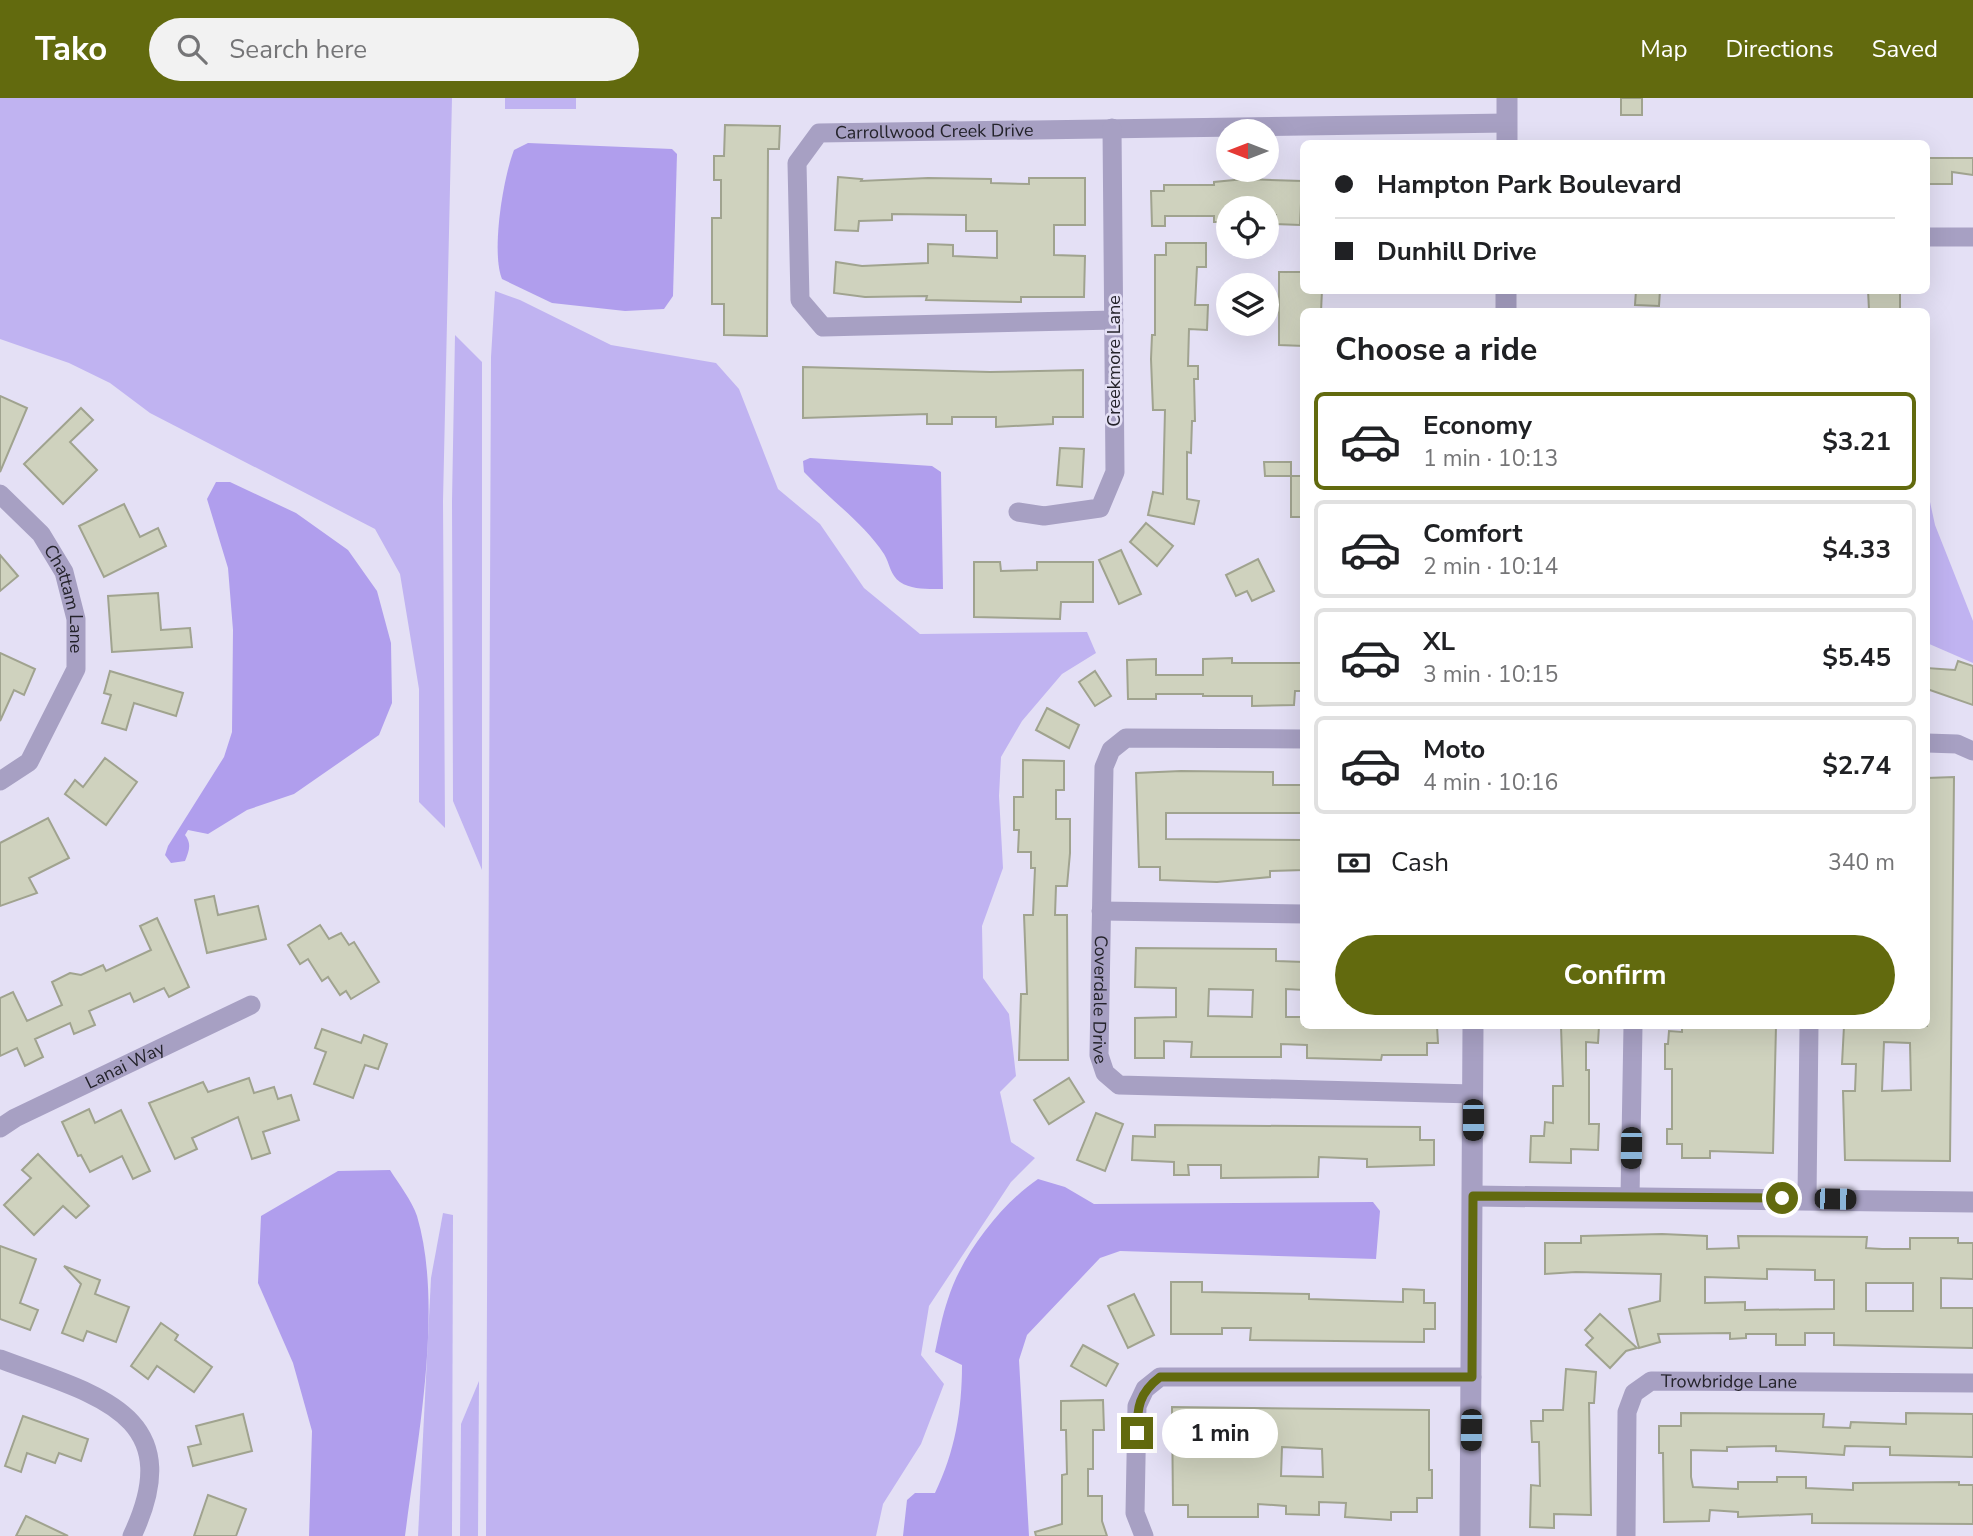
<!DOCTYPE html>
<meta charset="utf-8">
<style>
:root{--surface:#fff;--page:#f2f2f2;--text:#202124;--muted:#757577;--line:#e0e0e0;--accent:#626a0e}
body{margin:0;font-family:"Nunito Sans",sans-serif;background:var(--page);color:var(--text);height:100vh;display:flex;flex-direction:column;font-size:26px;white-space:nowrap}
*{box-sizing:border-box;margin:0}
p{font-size:23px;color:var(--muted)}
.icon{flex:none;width:38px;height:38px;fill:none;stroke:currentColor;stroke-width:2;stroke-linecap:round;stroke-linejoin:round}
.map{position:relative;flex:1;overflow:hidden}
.sheet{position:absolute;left:1300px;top:210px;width:630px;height:721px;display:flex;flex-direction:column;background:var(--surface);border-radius:10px;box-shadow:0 7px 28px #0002}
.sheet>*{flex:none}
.banner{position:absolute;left:1300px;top:42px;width:630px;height:154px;border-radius:10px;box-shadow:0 7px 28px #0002;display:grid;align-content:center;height:154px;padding:0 35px;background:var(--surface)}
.needle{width:46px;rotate:270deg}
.controls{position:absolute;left:1216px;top:21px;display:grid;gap:14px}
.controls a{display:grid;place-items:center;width:63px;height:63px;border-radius:50%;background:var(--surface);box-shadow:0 7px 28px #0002;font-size:35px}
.end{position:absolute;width:32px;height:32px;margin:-16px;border:9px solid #626a0e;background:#fff;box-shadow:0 0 0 4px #fff}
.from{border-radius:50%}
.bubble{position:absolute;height:49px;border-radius:24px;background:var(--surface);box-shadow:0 7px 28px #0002;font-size:23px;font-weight:700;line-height:49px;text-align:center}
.car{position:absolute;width:21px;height:42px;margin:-21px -10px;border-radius:9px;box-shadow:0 0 5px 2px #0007;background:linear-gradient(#222 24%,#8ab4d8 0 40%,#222 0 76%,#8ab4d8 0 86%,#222 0)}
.banner b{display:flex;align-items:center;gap:24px;height:66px;font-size:26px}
.banner b+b{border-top:2px solid var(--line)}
.banner i{width:18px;height:18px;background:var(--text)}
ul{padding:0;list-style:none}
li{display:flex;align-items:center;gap:21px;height:98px;margin:0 14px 10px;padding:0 21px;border:4px solid var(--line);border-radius:10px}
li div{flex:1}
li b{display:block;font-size:26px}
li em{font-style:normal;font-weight:700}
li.current{border-color:var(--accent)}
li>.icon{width:63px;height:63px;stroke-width:1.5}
h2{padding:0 35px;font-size:32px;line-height:84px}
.pay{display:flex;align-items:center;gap:18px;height:77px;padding:0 35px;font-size:26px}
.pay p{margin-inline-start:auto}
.action{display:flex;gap:14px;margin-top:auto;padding:14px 35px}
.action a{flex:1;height:80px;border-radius:42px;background:var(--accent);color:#fff;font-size:28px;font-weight:700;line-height:80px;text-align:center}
header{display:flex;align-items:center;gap:42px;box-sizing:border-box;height:98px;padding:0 35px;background:var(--accent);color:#fff}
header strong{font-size:33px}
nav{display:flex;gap:38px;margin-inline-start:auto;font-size:24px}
.search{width:490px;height:63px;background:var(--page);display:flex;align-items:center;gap:18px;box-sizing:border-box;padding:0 24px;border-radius:38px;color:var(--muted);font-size:26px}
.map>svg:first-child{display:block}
</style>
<header>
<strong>Tako</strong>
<div class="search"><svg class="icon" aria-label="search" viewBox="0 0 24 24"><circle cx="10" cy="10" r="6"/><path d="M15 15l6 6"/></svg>Search here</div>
<nav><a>Map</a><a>Directions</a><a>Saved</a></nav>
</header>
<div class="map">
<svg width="1973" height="1438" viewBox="0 0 1973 1438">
<rect width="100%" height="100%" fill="#e4e0f5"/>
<!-- green -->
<g fill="#c0b3f1">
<path d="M0 0H452L443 403 445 730 419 704V591L400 476 375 431 150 315 110 285 69 265 0 241Z"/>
<rect x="505" y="0" width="71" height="11"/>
<path d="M495 193 520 202 611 247 716 265 739 291 778 391 820 426 864 490 920 536 1087 534 1096 555 1062 576 1022 623 1001 659 999 698 1003 770 982 828 983 880 1009 916 1016 978 1000 994 1011 1044 1035 1060 1011 1084 929 1208 921 1257 944 1286 921 1346 883 1406 876 1438H486L491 259Z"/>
<path d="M455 237 482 264V791V772L453 703 452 403Z"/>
<path d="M1927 390 1935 427 1973 523V565L1927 545Z"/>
<path d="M443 1115 453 1117 452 1438H418L431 1180Z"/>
<path d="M479 1283 478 1438H460L461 1326Z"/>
</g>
<!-- water -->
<g fill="#b09eed">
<path d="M528 45 672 51 677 56 673 198 664 211 625 213 552 205 502 181C491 154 503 80 514 52Z"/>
<path d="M810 360 932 368 941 374 943 491C929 491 912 492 900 484 890 477 890 466 884 456 863 424 830 402 804 374L803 363Z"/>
<path d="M216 384H230L296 415 348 452 377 493 391 545 392 605 379 637 294 696 247 712 208 736 188 732 185 737C192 746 189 753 185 763L171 765 165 757 168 748 224 659 232 634 233 532 228 470 207 401Z"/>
<path d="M390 1072C399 1086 412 1103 417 1118 444 1209 417 1344 405 1438H309L312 1333 293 1265 258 1185 261 1118 338 1073Z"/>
<path d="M1038 1081 1065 1089 1094 1106 1373 1104 1380 1113 1376 1161 1120 1153 1100 1160 1027 1237 1019 1262 1029 1438H903L907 1402 915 1395H935C955 1354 962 1312 962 1267L935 1254C939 1236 942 1218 948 1201 961 1158 1001 1106 1038 1081Z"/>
</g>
<!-- building -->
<g fill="#cfd2be" stroke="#a0a38f" stroke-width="2" fill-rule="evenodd">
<rect x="1621" y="0" width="21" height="17"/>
<path d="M725 27 780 28 779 51H768L767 238 724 237V206H712V120H721V82H714V58H724Z"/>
<path d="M1928 60H1973V77L1952 74V86H1928Z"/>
<path d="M838 79 862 81 861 83 928 80 991 81V85L1029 86V80H1085V127H1054V157L1085 158 1084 199H1021V204L926 202 927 198 865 199 834 195 836 164 862 168 928 165V146L953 147V158L997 160V133H966V117L892 116V122L859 123 858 133 835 132Z"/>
<path d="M1245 81 1302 83 1300 127 1275 126 1276 117H1267V110H1228V124H1214V118H1165V128H1152L1151 93H1164V87H1214V84Z"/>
<path d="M1166 145H1206V169H1197L1195 207H1208L1207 232 1189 231 1188 268H1198V281H1194L1195 323H1192L1191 355 1187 354V401L1199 403 1194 426 1148 417 1153 394 1163 396 1165 312H1153L1151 261 1152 237H1155V157H1166Z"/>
<path d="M1279 174H1304V192H1322L1321 214H1304V248L1279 247Z"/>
<path d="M1636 192H1660L1659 208 1635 207Z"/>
<path d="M1868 192H1900V214L1869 212Z"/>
<path d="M803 269 990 274 1083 272V319H1053V326L996 329V319H952V326H927V316L803 320Z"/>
<path d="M0 298 27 310 0 374Z"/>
<path d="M81 310 93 322 70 344 97 372 63 406 24 366Z"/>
<path d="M1060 350 1084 351 1082 389 1057 387Z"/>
<path d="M1264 364H1291V378H1265Z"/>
<rect x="1291" y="378" width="13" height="41"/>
<path d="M124 406 140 439 158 430 166 448 104 479 79 428Z"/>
<path d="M1146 425 1173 448 1157 468 1130 444Z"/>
<path d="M1121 452 1141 496 1119 506 1099 462Z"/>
<path d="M0 457 18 478 0 493Z"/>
<path d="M1258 461 1274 493 1252 503 1247 493 1236 498 1226 477Z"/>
<path d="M974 464H1000L1001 473 1037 472V464H1093V504H1061L1060 521 974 519Z"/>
<path d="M158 495 161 532 190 530 192 549 112 554 108 498Z"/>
<path d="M0 555 35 571 24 597 14 592 0 623Z"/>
<path d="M1232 560V565H1304V593H1295L1294 607 1252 608V598H1203V596H1156V601H1128L1127 562 1156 561V577H1203V561Z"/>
<path d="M1958 563 1973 568V607L1927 591V570L1955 572Z"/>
<path d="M110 573 183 595 176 618 134 605 126 632 102 625 111 597 104 595Z"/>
<path d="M1095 573 1111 598 1095 608 1079 584Z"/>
<path d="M1047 610 1079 627 1069 650 1036 632Z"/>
<path d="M105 660 137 684 106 727 65 696 75 682 83 689Z"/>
<path d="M1023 662 1064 663V692H1056V721H1070V755L1067 788H1056L1055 817H1067L1068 962H1019L1021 896H1027L1024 817H1033L1035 770H1031V754H1018L1019 732H1014V699H1023Z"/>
<path d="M1181 673 1273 674V687H1304V715H1166V741L1304 742V772L1270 773V779L1217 784 1160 782V769H1139L1136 675Z"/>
<path d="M1954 679 1950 1063 1845 1062 1843 993H1855L1856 966H1842L1844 928H1927V680ZM1884 944 1910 945 1911 992 1882 993Z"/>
<path d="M48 720 69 760 29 780 37 795 0 808V745Z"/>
<path d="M214 798 218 817 258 808 266 841 207 855 195 802Z"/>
<path d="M157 820 189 889 169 899 164 890 134 904 130 895 89 913 95 927 74 936 70 925 35 941 43 959 25 968 17 950 0 958V900L13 894 27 923 62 907 52 884 70 875 81 877 103 867 106 873 151 852 140 828Z"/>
<path d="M320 827 329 841 341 835 349 847 354 844 379 884 351 901 346 893 340 897 328 879 322 883 308 861 300 866 288 847Z"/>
<path d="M1136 850 1276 851V863L1304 864V892L1286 891V919H1304V928H1437L1438 945H1427V957H1382L1381 962 1307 960V947L1281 946V959H1191L1192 944 1164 943V960H1135V920L1176 919V890L1135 889ZM1209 891 1253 892 1252 919 1208 918Z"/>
<path d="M1561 928H1599L1598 945 1586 944V972H1589V1026H1599L1598 1052 1571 1051V1065L1530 1064 1531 1038H1544L1545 1024 1553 1025V988H1563Z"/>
<path d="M1682 928H1776L1773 1055 1710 1053V1060H1682V1046H1667V1031H1672V971H1665V946H1668L1669 933 1682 934Z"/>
<path d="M322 931 361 945 364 937 387 946 378 971 365 967 353 1000 314 986 326 954 315 950Z"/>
<path d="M249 980 254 995 274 989 278 1001 291 997 299 1022 263 1034 270 1055 252 1061 238 1019 192 1040 197 1051 175 1061 149 1005 203 984 208 994Z"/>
<path d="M1069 980 1084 1004 1049 1026 1034 1002Z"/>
<path d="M89 1011 95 1025 121 1012 150 1073 133 1081 122 1058 90 1074 81 1057 78 1058 62 1024Z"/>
<path d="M1096 1015 1123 1026 1105 1073 1077 1062Z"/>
<path d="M1155 1027 1420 1029V1042H1434V1067L1367 1069V1061L1319 1059 1318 1079 1221 1080V1067H1188L1189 1077H1174V1064L1132 1062 1133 1038 1155 1039Z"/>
<path d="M38 1056 89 1108 76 1120 63 1108 34 1137 4 1107 31 1080 22 1072Z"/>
<path d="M1662 1136 1707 1138V1151L1739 1150 1738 1138 1867 1139 1866 1150 1882 1151H1910V1140H1958V1145H1973V1181L1941 1180V1210H1973V1250L1834 1247V1235H1805V1247H1776V1236H1746V1240L1730 1241V1235L1658 1236 1660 1244 1639 1250 1629 1211 1660 1203 1661 1176 1576 1174 1545 1176V1145H1581V1138ZM1767 1171 1815 1172V1182H1834V1211L1745 1212V1204L1705 1205V1179L1767 1181ZM1866 1185H1913V1213H1866Z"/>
<path d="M0 1148 36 1161 20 1205 38 1212 30 1232 0 1221Z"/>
<path d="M64 1168 100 1182 95 1196 129 1209 116 1244 87 1233 83 1243 62 1235 81 1186Z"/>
<path d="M1171 1184H1202V1194L1309 1196V1201L1403 1204V1191L1424 1192V1205H1435V1231H1424V1244L1250 1242 1251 1230H1222V1236H1171Z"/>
<path d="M1134 1196 1154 1237 1128 1250 1108 1208Z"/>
<path d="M1600 1216 1637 1250 1626 1253 1610 1270 1586 1247 1593 1240 1585 1232Z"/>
<path d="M161 1225 178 1237 175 1242 212 1269 194 1294 157 1268 148 1281 131 1268Z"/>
<path d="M1083 1247 1118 1266 1106 1288 1071 1268Z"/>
<path d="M1566 1271 1596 1274 1594 1305H1589L1591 1417 1554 1416V1430L1530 1429 1531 1387 1540 1388 1539 1344H1532L1531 1323H1543V1312H1563Z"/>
<path d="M1103 1302 1104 1332H1093V1371H1088V1398H1102V1423L1107 1438H1036L1035 1434 1062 1426V1377L1067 1376 1066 1332H1061V1303Z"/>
<path d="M1172 1309 1429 1312V1372H1432V1400H1417V1414H1391V1422L1345 1419 1346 1405 1319 1404V1417L1286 1416V1408L1258 1406V1419H1188V1407H1173ZM1282 1349 1322 1351 1323 1379 1281 1378Z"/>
<path d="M1681 1315 1824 1316 1823 1329 1850 1330 1851 1324 1906 1326V1315L1973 1316V1359L1890 1357V1349L1845 1348 1844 1357 1776 1353V1348L1727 1349V1353L1691 1352V1379L1693 1389 1738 1391V1384H1777V1379H1806V1390L1853 1392V1385L1959 1384V1387H1973V1426L1812 1425V1416L1738 1419V1414L1710 1412 1709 1423 1664 1424 1663 1355H1659V1328H1681Z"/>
<path d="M243 1316 252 1353 193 1368 188 1349 201 1346 196 1328Z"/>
<path d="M23 1318 88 1341 81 1363 59 1355 55 1365 27 1355 21 1374 5 1368Z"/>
<path d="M208 1397 246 1411 236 1438H194Z"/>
<path d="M26 1418 68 1438H16Z"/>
</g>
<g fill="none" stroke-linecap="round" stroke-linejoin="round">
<!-- minor -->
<g stroke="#a7a0c3" stroke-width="19">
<path d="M1927 139H1973"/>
<path id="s1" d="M1114 222 823 229 800 202 797 65 819 35 1507 25"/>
<path id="s2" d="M0 396 41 436 64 474 76 521V571L29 664 0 683"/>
<path d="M1018 414 1044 418 1100 410 1115 374 1112 30"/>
<path id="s3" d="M1304 641 1126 640 1111 652 1104 669 1099 957 1105 975 1119 987 1473 996"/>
<path d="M1927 645 1957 646 1973 653"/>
<path d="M1101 813 1304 816"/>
<path id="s4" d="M0 1030 15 1020 251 907"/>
<path d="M1630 1099 1633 928"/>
<path d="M1807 1100 1809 928"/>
<path d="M0 1261C92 1296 191 1314 132 1438"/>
<path d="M1144 1438 1135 1415 1137 1308 1145 1291 1160 1279H1472"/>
<path id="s5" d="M1626 1438 1627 1314 1634 1295 1651 1283 1973 1285"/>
</g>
<!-- tertiary -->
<g stroke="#a7a0c3" stroke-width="21">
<path d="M1507 46V0"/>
<path d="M1506 214V192"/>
<path d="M1473 1098 1973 1104"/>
<path d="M1470 1438 1473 928"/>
</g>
</g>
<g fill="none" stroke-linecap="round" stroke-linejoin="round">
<!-- route -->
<path stroke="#626a0e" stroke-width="9" d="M1137 1335C1137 1309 1139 1295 1160 1279H1472L1473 1098 1782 1100"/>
</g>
<g text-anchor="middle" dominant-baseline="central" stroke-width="5" stroke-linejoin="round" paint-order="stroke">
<!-- street labels -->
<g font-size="18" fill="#24232b" stroke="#e4e0f5">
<text stroke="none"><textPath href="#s1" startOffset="616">Carrollwood Creek Drive</textPath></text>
<text transform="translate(1114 263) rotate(-90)">Creekmore Lane</text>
<text stroke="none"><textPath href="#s2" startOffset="128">Chattam Lane</textPath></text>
<text stroke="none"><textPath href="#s3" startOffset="448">Coverdale Drive</textPath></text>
<text stroke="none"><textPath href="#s4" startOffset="140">Lanai Way</textPath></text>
<text stroke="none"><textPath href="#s5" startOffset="243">Trowbridge Lane</textPath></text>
</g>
</g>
</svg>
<div class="controls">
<a><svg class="needle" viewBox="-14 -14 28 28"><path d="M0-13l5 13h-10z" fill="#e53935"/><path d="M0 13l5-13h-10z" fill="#757577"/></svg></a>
<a><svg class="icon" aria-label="locate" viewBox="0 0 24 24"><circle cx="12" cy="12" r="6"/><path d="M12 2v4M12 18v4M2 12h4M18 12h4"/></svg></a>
<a><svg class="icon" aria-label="layers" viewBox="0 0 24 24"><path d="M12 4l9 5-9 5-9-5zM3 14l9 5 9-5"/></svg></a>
</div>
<i class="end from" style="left:1782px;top:1100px"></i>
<i class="end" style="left:1137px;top:1335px"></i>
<div class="bubble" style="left:1162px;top:1311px;width:116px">1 min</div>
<i class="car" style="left:1473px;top:1022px;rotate:180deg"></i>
<i class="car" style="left:1631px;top:1050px;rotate:181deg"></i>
<i class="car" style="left:1835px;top:1101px;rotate:91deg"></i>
<i class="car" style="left:1471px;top:1332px;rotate:181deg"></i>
<div class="banner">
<b><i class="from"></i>Hampton Park Boulevard</b>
<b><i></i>Dunhill Drive</b>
</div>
<section class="sheet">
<h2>Choose a ride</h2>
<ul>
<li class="current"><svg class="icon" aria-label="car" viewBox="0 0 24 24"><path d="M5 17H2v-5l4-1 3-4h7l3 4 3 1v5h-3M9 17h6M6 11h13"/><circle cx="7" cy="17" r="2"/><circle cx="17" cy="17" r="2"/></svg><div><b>Economy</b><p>1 min · 10:13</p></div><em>$3.21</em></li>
<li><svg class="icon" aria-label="car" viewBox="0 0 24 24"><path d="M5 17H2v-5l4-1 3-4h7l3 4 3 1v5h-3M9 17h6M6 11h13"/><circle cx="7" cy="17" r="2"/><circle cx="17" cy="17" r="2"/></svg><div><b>Comfort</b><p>2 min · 10:14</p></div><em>$4.33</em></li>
<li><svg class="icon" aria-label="car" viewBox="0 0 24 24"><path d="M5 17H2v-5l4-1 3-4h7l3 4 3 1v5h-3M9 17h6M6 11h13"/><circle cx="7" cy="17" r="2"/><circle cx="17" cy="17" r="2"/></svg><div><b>XL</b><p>3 min · 10:15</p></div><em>$5.45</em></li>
<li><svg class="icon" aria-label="car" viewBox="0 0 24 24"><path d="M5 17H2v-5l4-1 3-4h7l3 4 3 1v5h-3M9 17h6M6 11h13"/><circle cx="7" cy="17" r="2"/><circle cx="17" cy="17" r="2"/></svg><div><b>Moto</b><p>4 min · 10:16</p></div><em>$2.74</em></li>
</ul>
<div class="pay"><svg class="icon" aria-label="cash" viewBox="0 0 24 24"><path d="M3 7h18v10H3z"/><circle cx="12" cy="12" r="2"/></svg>Cash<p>340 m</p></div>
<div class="action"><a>Confirm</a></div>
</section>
</div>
